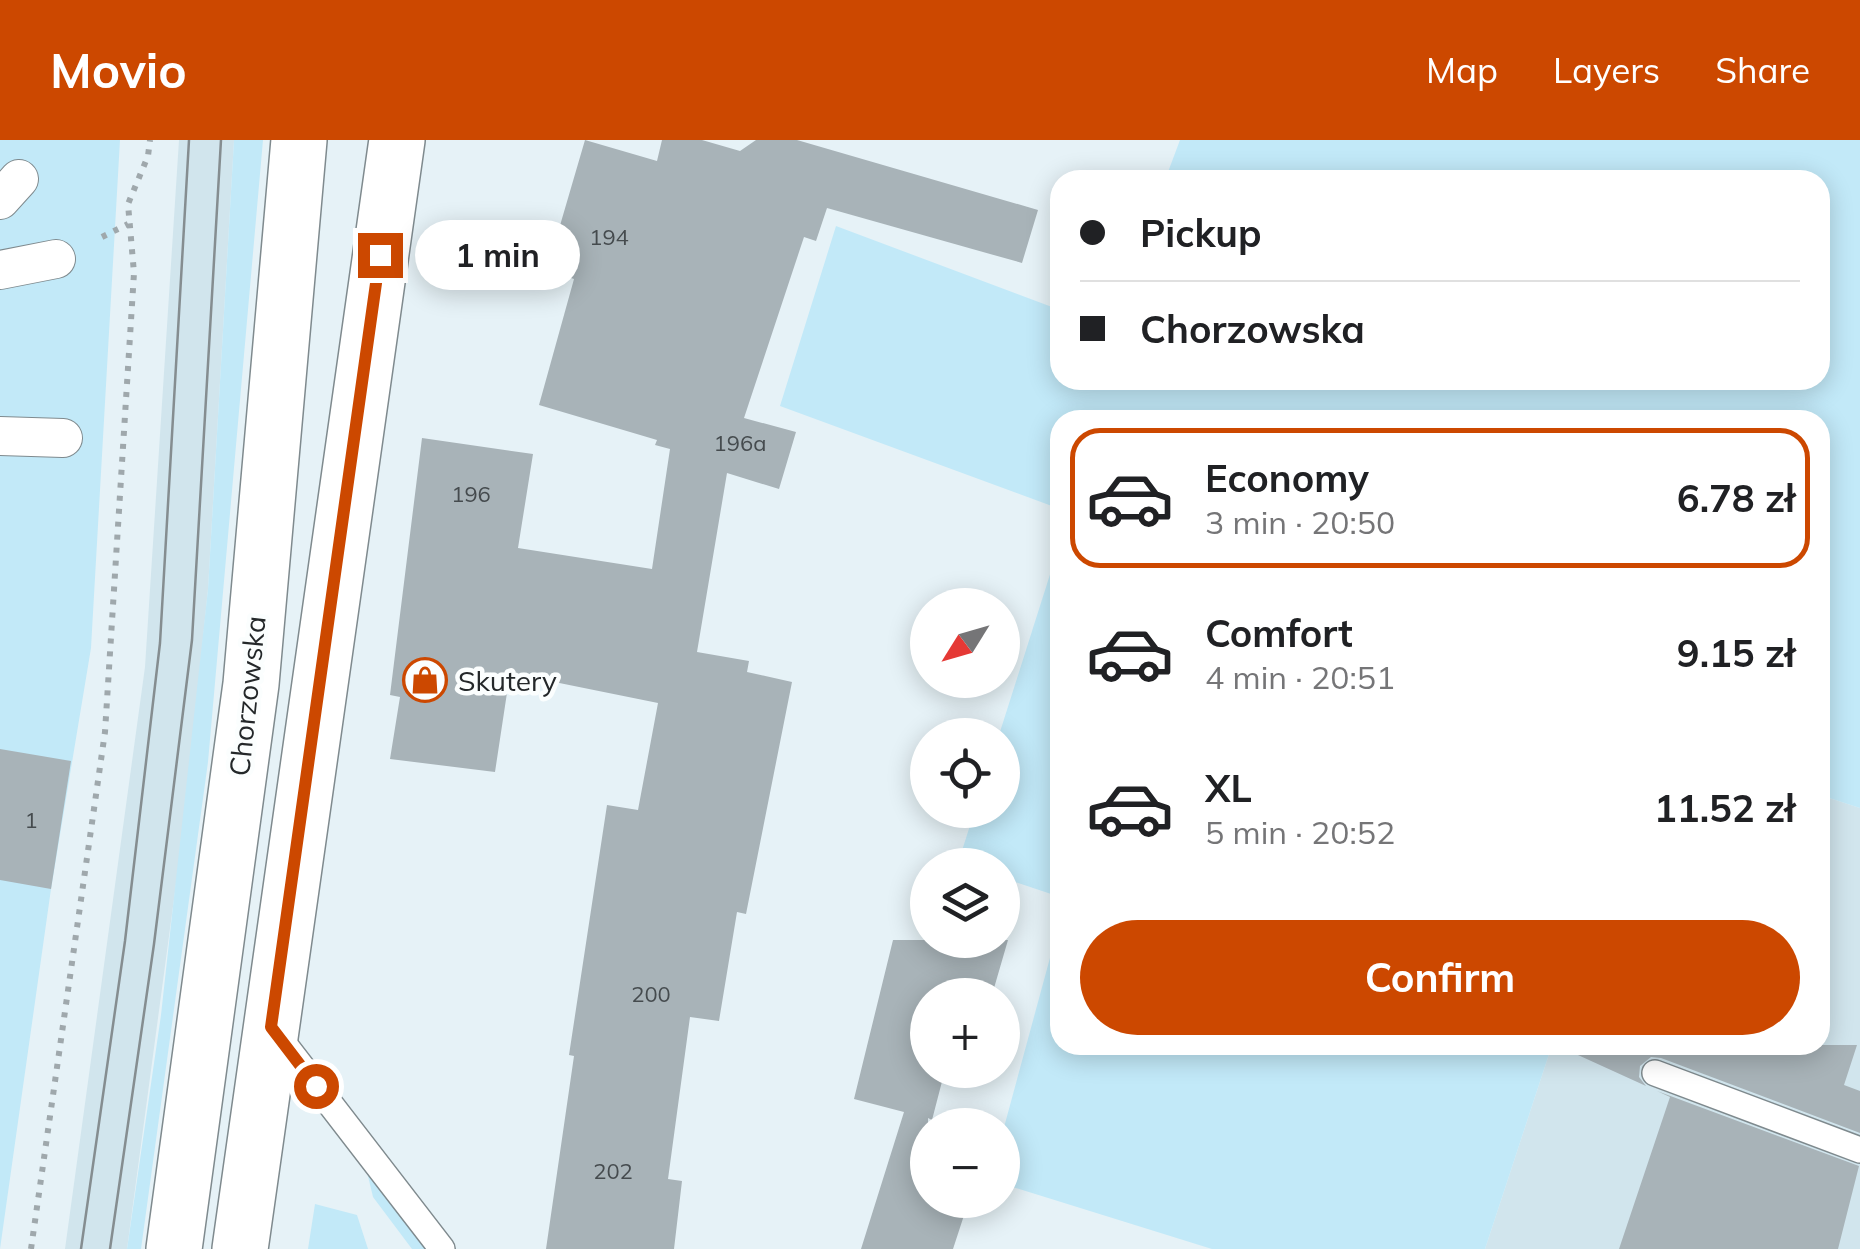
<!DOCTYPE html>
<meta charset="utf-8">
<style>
:root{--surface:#fff;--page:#f6f6f6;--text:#202124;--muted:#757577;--line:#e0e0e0;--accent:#cc4800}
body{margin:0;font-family:Mulish,sans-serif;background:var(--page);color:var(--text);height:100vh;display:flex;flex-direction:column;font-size:38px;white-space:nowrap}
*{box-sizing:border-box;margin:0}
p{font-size:32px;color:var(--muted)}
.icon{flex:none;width:55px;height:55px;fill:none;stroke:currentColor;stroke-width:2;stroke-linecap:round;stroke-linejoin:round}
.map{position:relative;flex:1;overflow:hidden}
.sheet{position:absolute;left:1050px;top:270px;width:780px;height:645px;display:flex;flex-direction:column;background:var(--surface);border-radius:30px;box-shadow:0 5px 25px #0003}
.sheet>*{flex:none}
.top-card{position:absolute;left:1050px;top:30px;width:780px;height:220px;border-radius:30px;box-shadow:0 5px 25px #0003;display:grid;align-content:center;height:220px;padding:0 30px;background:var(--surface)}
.needle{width:65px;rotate:233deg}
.controls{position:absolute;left:910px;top:448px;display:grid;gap:20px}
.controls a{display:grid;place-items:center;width:110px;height:110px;border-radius:50%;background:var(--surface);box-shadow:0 5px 25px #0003;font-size:50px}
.end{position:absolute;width:45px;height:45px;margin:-22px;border:12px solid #cc4800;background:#fff;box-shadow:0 0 0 5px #fff}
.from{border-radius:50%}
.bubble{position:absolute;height:70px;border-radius:35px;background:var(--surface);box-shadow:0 5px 25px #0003;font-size:32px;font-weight:700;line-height:70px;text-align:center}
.top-card b{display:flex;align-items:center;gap:35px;height:95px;font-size:38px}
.top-card b+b{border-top:2px solid var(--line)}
.top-card i{width:25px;height:25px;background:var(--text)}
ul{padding:18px 0 0;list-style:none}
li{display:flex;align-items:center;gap:30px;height:140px;margin:0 20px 15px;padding:0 10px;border:5px solid transparent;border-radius:30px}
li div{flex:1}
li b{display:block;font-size:38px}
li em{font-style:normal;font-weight:700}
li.current{border-color:var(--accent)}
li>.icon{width:90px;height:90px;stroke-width:1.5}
.button{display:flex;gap:20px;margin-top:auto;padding:20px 30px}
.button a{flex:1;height:115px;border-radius:60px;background:var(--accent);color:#fff;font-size:40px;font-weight:700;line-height:115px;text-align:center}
header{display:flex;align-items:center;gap:60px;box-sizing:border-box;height:140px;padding:0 50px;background:var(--accent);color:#fff}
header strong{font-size:48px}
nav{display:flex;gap:55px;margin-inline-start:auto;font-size:35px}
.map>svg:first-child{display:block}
</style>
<header>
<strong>Movio</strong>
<nav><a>Map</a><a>Layers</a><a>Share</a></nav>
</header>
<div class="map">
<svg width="1860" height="1109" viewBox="0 0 1860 1109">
<rect width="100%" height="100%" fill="#e6f2f7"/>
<!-- built -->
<g fill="#d1e5ed">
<path d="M179 0H234L208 449 185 677 127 1109H65L145 527Z"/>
<path d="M1820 655 1860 668V1109H1485L1552 905H1820Z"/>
</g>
<!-- green -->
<g fill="#c2e9f8">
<path d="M0 0H120L91 508 51 749 0 1109Z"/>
<path d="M234 0H263L208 622 141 1109H127L161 875 208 449Z"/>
<path d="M1180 0H1860V668L1820 655V280H1060V369L780 266 836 86 1060 170V240H1820V40H1165Z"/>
<path d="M1060 403V757L1003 738 1002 725 958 723 975 670H1002V595H999Z"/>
<path d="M1060 781V905H1552L1485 1109H1212L1003 1044V991Z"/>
<path d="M362 1011 435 1109H412L373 1057Z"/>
<path d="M315 1064 357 1075 368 1109H308Z"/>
</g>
<!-- building -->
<g fill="#a8b3b8">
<path d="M585 0 657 21 662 0H702L740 11 756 0H797L1038 70 1022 123 827 68 816 101 804 97 744 278 796 292 779 349 727 333 697 512 749 521 747 532 792 542 746 774 737 772 719 881 690 877 668 1039 682 1041 674 1109H546L574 916 569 915 607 665 638 670 658 563 510 533 495 632 390 619 400 557 390 555 422 298 533 314 518 408 652 429 670 309 655 305 657 300 539 265 574 139 547 130Z"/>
<path d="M0 609 71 621 51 749 0 740Z"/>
<path d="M893 800H1008L992 855H928V930H945L932 980 928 978V1060H969L953 1109H861L904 972 854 959Z"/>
<path d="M1556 905H1857L1844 945 1860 951V993L1661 918 1651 917 1640 926 1639 937 1646 946Z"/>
<path d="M1657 951 1859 1026 1838 1109H1619L1670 957Z"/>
</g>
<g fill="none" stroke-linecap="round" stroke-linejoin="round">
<!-- service casing -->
<g stroke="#7f8a8e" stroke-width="28">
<g id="service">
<path d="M274 891 442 1109"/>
<path d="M1655 933 1860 1010"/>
</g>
</g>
<!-- pedestrian casing -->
<g stroke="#7f8a8e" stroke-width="40">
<g id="pedestrian">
<path d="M0 60 19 39"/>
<path d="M0 130 56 119"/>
<path d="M0 296 63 298"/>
</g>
</g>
<!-- secondary casing -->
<g stroke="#7f8a8e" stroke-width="58">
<g id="secondary">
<path d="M174 1109 251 544 299 0"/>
<path d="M240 1109 397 0"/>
</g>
</g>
<!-- path -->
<g stroke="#9fa8ac" stroke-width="6" stroke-dasharray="5 8" stroke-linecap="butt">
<path d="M102 97 128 84"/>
<path d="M31 1109 105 592 134 133 128 64 148 16 150 0"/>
</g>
<!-- service -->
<use href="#service" stroke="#fff" stroke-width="25"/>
<!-- pedestrian -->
<use href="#pedestrian" stroke="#fff" stroke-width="38"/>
<!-- secondary -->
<use href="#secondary" stroke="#fff" stroke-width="55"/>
<!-- tram -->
<g stroke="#858d90" stroke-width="2.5">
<path d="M81 1109 125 801 160 503 189 0"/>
<path d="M110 1109 154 804 192 500 221 0"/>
</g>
</g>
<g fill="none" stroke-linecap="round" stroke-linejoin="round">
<!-- route -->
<path stroke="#cc4800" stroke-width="12" d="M316 946 271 887 380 115"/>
</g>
<!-- icons -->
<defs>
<g id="shop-ring" transform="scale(2.25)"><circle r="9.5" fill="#fbfefe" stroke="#cc4800" stroke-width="1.5"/><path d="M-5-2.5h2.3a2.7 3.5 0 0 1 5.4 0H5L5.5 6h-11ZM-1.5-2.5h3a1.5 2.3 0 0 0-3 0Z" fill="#cc4800"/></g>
</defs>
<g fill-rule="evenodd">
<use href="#shop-ring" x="425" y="540"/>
</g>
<g text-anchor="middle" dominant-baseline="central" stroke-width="9" stroke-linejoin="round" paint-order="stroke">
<!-- number labels -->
<g font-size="22" fill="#454b4e">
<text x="609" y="97">194</text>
<text x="740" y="303">196a</text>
<text x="471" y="354">196</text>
<text x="31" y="680">1</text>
<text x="651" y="854">200</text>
<text x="613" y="1031">202</text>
</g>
<!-- poi labels -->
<g font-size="28" fill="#24282a" stroke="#fbfefe" text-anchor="start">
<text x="458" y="540">Skutery</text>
</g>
<!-- street labels -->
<g font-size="28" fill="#24282a" stroke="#fbfefe">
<text transform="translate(247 556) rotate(-84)">Chorzowska</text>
</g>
</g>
</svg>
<div class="controls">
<a><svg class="needle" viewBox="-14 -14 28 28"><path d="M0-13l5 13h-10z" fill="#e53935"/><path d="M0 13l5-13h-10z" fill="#757577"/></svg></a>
<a><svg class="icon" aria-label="locate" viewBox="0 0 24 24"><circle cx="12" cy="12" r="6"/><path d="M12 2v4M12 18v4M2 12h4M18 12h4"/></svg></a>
<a><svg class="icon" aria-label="layers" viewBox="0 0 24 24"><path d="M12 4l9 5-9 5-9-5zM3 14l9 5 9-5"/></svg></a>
<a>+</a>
<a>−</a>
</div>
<i class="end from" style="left:316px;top:946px"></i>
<i class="end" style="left:380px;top:115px"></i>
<div class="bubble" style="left:415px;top:80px;width:165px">1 min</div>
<div class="top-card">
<b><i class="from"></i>Pickup</b>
<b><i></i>Chorzowska</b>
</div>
<section class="sheet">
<ul>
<li class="current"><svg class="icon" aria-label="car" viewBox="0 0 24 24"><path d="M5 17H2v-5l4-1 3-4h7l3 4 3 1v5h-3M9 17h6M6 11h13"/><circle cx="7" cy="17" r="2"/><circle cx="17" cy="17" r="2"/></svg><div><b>Economy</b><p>3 min · 20:50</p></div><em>6.78 zł</em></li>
<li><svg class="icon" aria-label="car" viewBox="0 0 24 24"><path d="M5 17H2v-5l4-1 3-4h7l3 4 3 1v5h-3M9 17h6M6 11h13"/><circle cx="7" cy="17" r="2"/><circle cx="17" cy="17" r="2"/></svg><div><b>Comfort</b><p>4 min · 20:51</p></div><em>9.15 zł</em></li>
<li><svg class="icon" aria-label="car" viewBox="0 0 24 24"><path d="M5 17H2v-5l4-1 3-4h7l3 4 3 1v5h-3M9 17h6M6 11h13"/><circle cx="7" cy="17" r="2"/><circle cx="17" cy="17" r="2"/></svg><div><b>XL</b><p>5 min · 20:52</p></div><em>11.52 zł</em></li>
</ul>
<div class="button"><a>Confirm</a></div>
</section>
</div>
